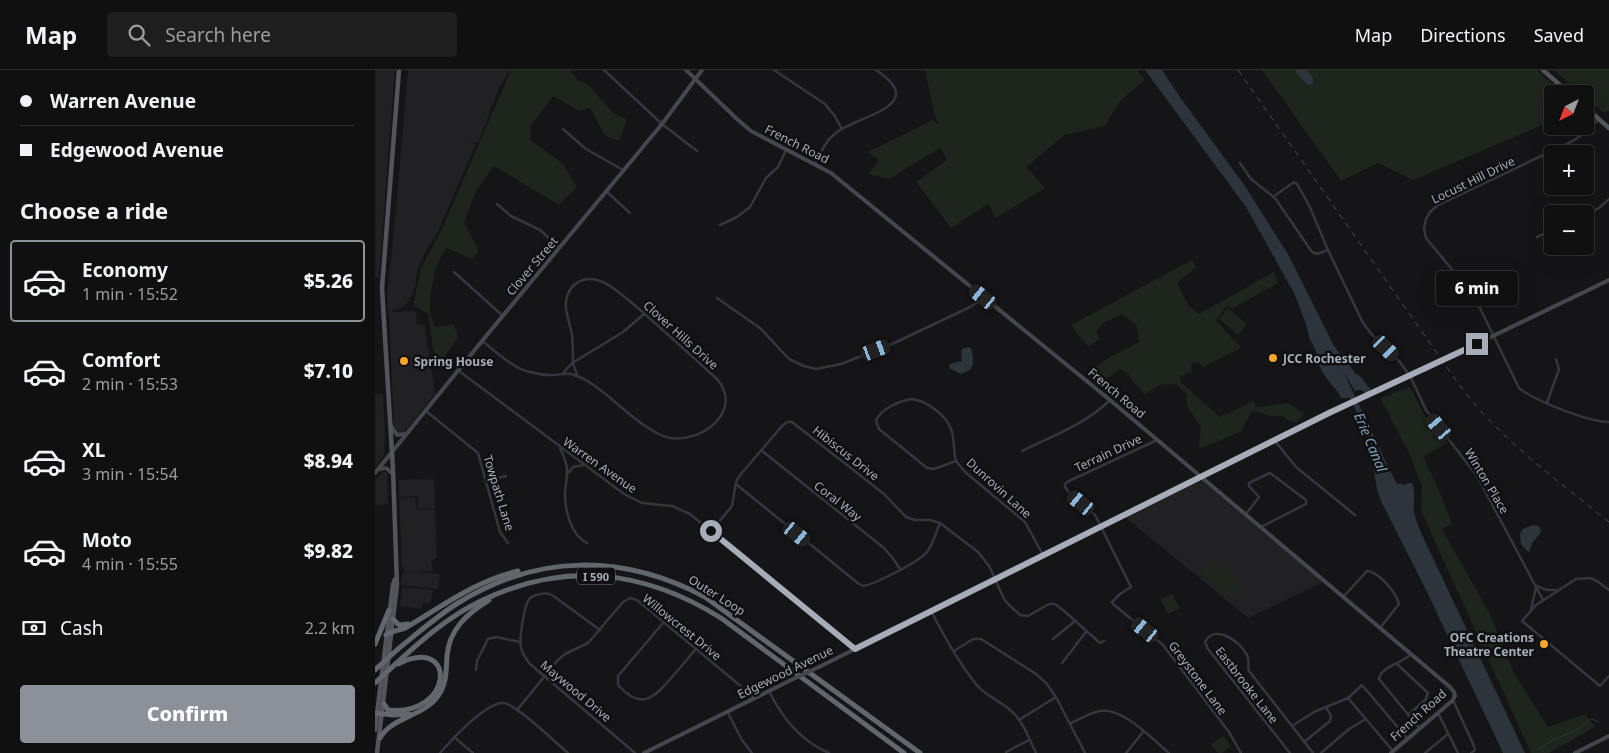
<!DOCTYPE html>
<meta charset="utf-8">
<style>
:root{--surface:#101011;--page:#1e1e1f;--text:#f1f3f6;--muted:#9c9d9f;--line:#303031;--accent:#8c9099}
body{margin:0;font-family:"Noto Sans",sans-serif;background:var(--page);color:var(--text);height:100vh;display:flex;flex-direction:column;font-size:19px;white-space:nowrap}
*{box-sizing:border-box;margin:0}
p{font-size:16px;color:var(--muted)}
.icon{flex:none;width:28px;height:28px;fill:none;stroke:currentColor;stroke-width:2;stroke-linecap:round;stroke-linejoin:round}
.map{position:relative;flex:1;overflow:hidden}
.panel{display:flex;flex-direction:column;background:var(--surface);width:375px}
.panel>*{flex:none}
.hud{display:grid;align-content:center;height:110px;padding:0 20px;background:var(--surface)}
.needle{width:32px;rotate:222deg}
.fabs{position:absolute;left:1169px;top:15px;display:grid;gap:10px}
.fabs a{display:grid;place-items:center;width:50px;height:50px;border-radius:5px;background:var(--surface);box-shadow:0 5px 20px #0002,0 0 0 1px var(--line);font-size:25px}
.end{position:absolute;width:22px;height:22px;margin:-11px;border:6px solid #a6adb8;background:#111;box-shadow:0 0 0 2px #111}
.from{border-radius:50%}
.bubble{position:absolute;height:35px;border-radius:5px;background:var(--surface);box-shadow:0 5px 20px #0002,0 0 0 1px var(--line);font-size:16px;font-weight:800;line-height:35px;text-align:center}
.car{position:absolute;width:15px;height:30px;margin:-15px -8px;border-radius:6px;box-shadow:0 0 4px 1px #0007;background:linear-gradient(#222 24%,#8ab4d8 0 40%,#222 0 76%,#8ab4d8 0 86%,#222 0)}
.hud b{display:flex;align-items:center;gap:18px;height:48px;font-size:19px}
.hud b+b{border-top:1px solid var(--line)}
.hud i{width:12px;height:12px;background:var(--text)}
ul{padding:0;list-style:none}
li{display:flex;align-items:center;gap:15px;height:82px;margin:0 10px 8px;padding:0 10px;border:2px solid transparent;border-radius:5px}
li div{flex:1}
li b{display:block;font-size:19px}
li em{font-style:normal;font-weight:800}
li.current{border-color:var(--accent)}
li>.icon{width:45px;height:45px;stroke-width:1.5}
h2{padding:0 20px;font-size:22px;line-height:60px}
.pay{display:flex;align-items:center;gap:12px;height:55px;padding:0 20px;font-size:19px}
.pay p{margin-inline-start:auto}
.primary-button{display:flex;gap:10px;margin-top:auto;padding:10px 20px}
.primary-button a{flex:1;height:58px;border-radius:5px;background:var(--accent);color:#fff;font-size:20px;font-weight:800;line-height:58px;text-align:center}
header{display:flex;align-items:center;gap:30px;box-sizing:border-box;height:70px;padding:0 25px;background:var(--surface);border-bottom:1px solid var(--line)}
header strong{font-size:24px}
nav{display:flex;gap:28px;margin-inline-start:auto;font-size:18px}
.search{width:350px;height:45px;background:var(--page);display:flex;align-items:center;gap:12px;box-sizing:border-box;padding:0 18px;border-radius:5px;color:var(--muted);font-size:19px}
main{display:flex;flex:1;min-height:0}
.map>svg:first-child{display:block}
</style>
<header>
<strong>Map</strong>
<div class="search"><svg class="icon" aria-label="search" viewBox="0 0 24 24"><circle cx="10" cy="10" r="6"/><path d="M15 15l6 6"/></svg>Search here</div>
<nav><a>Map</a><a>Directions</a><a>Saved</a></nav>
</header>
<main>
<section class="panel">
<div class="hud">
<b><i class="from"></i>Warren Avenue</b>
<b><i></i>Edgewood Avenue</b>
</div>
<h2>Choose a ride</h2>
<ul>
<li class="current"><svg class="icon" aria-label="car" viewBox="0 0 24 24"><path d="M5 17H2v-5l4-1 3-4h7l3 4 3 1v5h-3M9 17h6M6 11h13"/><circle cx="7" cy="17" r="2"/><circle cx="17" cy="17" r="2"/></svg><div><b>Economy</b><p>1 min · 15:52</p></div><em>$5.26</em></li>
<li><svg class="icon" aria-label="car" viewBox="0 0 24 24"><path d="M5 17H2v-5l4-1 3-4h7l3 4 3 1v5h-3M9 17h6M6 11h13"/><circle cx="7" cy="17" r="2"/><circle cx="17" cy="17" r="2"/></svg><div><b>Comfort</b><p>2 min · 15:53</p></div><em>$7.10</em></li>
<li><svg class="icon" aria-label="car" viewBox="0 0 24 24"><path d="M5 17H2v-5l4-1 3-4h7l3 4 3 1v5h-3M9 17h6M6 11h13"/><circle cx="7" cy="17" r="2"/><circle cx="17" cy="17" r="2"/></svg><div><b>XL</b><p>3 min · 15:54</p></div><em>$8.94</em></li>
<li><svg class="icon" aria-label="car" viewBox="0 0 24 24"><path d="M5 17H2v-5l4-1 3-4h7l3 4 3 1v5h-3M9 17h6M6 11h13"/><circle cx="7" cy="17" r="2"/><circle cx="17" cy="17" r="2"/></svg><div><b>Moto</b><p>4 min · 15:55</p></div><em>$9.82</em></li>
</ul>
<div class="pay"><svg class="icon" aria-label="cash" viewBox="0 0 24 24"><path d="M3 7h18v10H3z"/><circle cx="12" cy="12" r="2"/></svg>Cash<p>2.2 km</p></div>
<div class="primary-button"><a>Confirm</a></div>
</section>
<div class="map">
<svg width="1234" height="683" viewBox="0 0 1234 683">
<rect width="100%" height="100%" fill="#151517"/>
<!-- built -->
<g fill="#212124">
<path d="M0 0H20L4 207H0Z"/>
<path d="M33 0H135L124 18 103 73 92 72 101 74 61 166 54 175 43 198 40 216 36 227 33 228 36 230 27 237 15 242 41 241 42 255H50L60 323 28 364 24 365 19 359 14 243H13L12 222 17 182Z"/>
<path d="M0 324H8L10 363 9 385 0 397Z"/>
<path d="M7 402H12L13 434 0 435V411Z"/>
<path d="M59 409 60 438 43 439V426L24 427V410Z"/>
<path d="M828 411 830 413 948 512 873 548 750 447 823 412Z"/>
<path d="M40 427 42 440 60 439 62 487 56 491 58 501 36 502 65 504 63 519 26 515 27 505 30 502H35L30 501 27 496 24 428Z"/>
<path d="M27 517 58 520 55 533H48L46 539 25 536Z"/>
</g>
<!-- green -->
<g fill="#1d251d">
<path d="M136 0H195L203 10 213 14 238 43 252 50 244 71 230 66 215 38 204 41 178 26 155 57 156 70 188 94 202 117 184 135 119 96 102 119 89 152 104 181 97 189 72 178C60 190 54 224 55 241 56 246 58 252 60 257L79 254 83 267 61 300 53 244 38 235 46 198 67 159Z"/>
<path d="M550 0H762L770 10 744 32 730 56 690 65 651 97 670 118 621 148 613 134 576 158 541 112 572 90 565 78 514 109 493 104 504 90 493 82 558 50 564 55 559 43Z"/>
<path d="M887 0H1162L1188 24H1178L1177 51 1038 110 1003 93 966 111Z"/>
<path d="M1179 0H1234V41L1229 43 1210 27V24H1206Z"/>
<path d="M817 190 821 197 802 213 814 236 824 244 899 202 903 213 858 238 852 236 841 250 866 278 828 297 823 292 816 294 817 302 805 306 806 312 845 347 878 331 882 337 914 333 929 344 922 352 914 351 908 346H895L878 341 870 353 867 361 824 379 826 357 812 336V325L801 314 785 315 769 325 753 304 745 299 723 315 711 303 737 286 764 272 762 256 747 244 728 253 721 262 725 269 713 277 696 255Z"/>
<path d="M853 238 872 254 863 265 844 249Z"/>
<path d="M1035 317 1048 343 1073 373 1048 386 1065 423 1077 454 1067 459 1115 544 1139 603 1173 657 1210 644 1220 657 1174 683H1156L1046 441 1047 417 1035 385 1005 328Z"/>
<path d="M838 488 869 514 857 529 826 503Z"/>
<path d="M797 524 805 538 793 544 785 529Z"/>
<path d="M848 666 856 676 847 683H843L836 675Z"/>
</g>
<!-- water -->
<g fill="#2b353b">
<path d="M770 0H787L807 30 870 116 914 186 959 276 981 304 985 306 996 320 990 323 986 320 980 321 968 301 1021 413 1031 415 1032 413H1037C1041 423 1038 430 1039 440 1040 450 1045 459 1048 467L1150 683H1128L1052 522 1006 431 1002 419 998 396 999 393H997L998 382 1000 383 998 378 975 328H966C964 322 960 319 956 314 950 307 939 290 941 281L934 267 931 254 919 223 871 137Z"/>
<path d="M921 0H932L938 8V14L933 15 922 4Z"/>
<path d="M593 277 596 278C598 287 600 293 595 300L586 304 574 298 575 294 587 291 586 283 587 279Z"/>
<path d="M1158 455 1164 456 1166 462 1157 473 1154 483 1146 474 1145 464 1148 459Z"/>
</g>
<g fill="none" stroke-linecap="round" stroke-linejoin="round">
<!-- stream -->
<path stroke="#2b353b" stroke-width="1" d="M1164 679 1178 670 1202 660 1217 649 1224 652"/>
<!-- street -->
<g stroke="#36373c" stroke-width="2.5">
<path d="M229 0 287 54 322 81"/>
<path d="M399 0 450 34 459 45 467 59"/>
<path d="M1223 50 1209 63 1198 71 1063 135 1055 142 1051 149 1049 159 1051 168 1099 226 1144 318C1160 331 1214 352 1234 352"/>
<path d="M188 59 211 79 248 100"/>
<path d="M865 93 876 109 900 128 937 182 942 184 953 180"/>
<path d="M440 94C446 82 451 70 462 62 485 45 555 36 501 0"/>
<path d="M232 122 255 143"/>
<path d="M898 127 919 112 922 114 934 135 953 180 988 253 998 266 1024 291 1035 306 1051 340 1102 406 1168 530"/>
<path d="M122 134 136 146 165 160 184 177"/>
<path d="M1210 145 1224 138 1234 129"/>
<path d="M345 155 362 147 375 137 391 108 403 97 411 80"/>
<path d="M1162 167 1178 160"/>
<path d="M79 202 128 246"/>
<path d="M342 228 385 258 414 289 429 296 441 299 466 294 517 274 593 238 605 231 608 227"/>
<path d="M107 271C122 282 137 298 155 302 162 304 170 305 177 305 183 305 190 303 196 304 203 306 211 310 217 314 239 328 270 363 295 368 327 373 369 341 342 309 313 283 285 257 256 232 246 225 236 214 225 211 212 206 198 211 193 224 187 237 195 252 197 265 198 274 198 283 198 292L187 304"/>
<path d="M199 292 248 262 269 244"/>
<path d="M198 294 203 307"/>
<path d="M84 301 249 424 267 433 297 436 315 444 480 579"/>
<path d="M536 329C551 330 571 345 576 359 580 369 578 380 581 391L559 399 552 398 504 359 501 351C505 339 525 331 536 329Z"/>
<path d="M1172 333 1184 299 1181 289"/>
<path d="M51 341 103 383 125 462 133 473"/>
<path d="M782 370 694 411 690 414V417L695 424 720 445 756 517 745 524 737 532 738 534 788 575 854 662 866 683"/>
<path d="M900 371 921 397 980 445"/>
<path d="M185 378C189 386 193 395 192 404 192 411 190 417 190 424 190 441 196 465 212 473"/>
<path d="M386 380 509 478 517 487 525 499"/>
<path d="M647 381C677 366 711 354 735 330"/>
<path d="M581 391 590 402 650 452 668 485"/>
<path d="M193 403 198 397 209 395"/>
<path d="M110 411 131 406"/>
<path d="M361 414 484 514 488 516C500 514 544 492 552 482 558 474 561 462 565 453"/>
<path d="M871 444 884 427 874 416V413L895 403 931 430V434L886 457"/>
<path d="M336 461 357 436 361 412 365 405 408 355 412 352H417L509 424 531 447 540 450H555L565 453 603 482 614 496 629 529 634 535 645 545 653 546 674 534H680L688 540 725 573 729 571"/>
<path d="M1161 516 1172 520H1181"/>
<path d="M1234 520 1222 511 1215 508 1201 509 1161 535 1147 551 1225 616 1234 606"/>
<path d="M969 526 992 501C1004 502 1021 522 1024 534L1005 558"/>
<path d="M1156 539 1161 518"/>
<path d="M556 541C569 566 583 592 601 614 610 626 624 630 635 640 648 650 654 669 661 683"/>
<path d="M288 553 243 606V615C266 641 279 628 297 607 305 598 313 588 321 579"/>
<path d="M225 560 177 525C172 522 156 524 153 531 149 538 144 569 146 577 147 584 151 589 155 594L260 683"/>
<path d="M678 569 700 551"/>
<path d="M579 581 598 569H606L661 604 671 613 681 627 710 683"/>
<path d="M1036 584C1028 593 1006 596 1004 609L1045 659"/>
<path d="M687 593 711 562"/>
<path d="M1022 594 1053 623 1051 629 1033 645"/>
<path d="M101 600 102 591 113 569 121 567 145 572"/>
<path d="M394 621C407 648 426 671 454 683"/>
<path d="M973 628 1018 681"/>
<path d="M1078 630 1099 676 1100 680 1096 683"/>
<path d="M142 640 182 591 190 584 213 573 248 532 255 528 262 530 380 628"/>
<path d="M352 641 367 670 377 683"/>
<path d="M1063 643 1083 683"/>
<path d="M644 650 681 627"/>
<path d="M696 653C705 649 715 643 725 641 748 637 777 669 794 683"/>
<path d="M917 656 939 642 973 628 987 615 1033 669"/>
<path d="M79 667 98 683"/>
<path d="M929 672 955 651 956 646 951 637"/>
<path d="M631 682 654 670"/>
<path d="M65 683C76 670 112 631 129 633 142 635 181 673 193 683"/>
<path d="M751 683 768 662"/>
<path d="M915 683 833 579 830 572C840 553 866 572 872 585 875 590 872 595 874 601L938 683"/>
<path d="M946 683 974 659 991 649"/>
<path d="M1050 683 1073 664"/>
</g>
<!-- secondary -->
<g stroke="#44474c" stroke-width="4">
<path d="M311 0 362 49 376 61 456 103 735 330 1075 617 1079 622 1080 626 1077 631 1016 683"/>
<path d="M16 356 22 365 31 364"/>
<path d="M5 399 11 398 18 404"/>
<path d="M0 403 107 271 287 54 327 0"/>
<path d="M444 597 956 342 1035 306 1234 210"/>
<path d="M269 683 416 610"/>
<path d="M1200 683 1234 666"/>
</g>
<!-- primary -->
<g stroke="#52555b" stroke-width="4.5">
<path d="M1168 0 1195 24"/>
<path d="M1210 37 1234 58"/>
<path d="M0 660 18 515 20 509"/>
<path d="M2 683 22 515 18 399 7 218 24 0"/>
</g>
<!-- highway -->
<g stroke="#62666d" stroke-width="5">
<path d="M18 549 24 555 33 554"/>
<path d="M11 565C17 560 25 561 32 557 71 534 99 512 143 501"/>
<path d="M0 574 14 540"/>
<path d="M23 579C43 563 62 546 83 533 163 483 249 484 330 527L545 683"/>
<path d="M14 600C42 574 73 546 108 530 191 491 269 500 346 548L529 683"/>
<path d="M9 634 13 640C79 647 83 564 23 594"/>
<path d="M2 643 18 645 34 644"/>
<path d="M5 668C18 646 48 647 63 626 72 614 71 600 72 586 74 559 93 543 114 530"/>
</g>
<!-- rail -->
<path stroke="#494c51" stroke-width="1" stroke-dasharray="6 5" stroke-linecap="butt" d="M863 0 1083 313C1124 369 1181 409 1234 452"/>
<!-- secondary-bridge -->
<path stroke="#44474c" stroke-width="4" d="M416 610 444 597"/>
<!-- highway-bridge -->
<g stroke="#62666d" stroke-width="5">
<path d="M0 600 23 579"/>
<path d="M0 613 14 600"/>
</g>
</g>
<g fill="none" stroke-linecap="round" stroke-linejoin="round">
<!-- route -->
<path stroke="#a6adb8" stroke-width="6" d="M336 461 480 579 956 342 1102 274"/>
</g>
<!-- markers -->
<g fill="#f9a42b" stroke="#101012" stroke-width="2">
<circle cx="898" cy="288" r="5"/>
<circle cx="29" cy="291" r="5"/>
<circle cx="1169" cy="574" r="5"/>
</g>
<g text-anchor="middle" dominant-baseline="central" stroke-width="5" stroke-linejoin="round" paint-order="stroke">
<!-- shield labels -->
<rect fill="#101012" stroke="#797e86" stroke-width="1" x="202" y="497.5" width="38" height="17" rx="4"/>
<g font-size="11" font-weight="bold" fill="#a6adb8">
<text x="221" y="506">I 590</text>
</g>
<!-- street labels -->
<g font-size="12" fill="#a6adb8" stroke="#101012">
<text transform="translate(422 74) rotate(27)">French Road</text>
<text transform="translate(1098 110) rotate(-26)">Locust Hill Drive</text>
<text transform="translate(157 196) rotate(-50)">Clover Street</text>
<text transform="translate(306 265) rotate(42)">Clover Hills Drive</text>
<text transform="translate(742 323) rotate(40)">French Road</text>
<text transform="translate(471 383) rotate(38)">Hibiscus Drive</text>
<text transform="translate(733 383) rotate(-25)">Terrain Drive</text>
<text transform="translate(225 395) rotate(35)">Warren Avenue</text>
<text transform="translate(1112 411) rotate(59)">Winton Place</text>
<text transform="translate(624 418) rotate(42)">Dunrovin Lane</text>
<text transform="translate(124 423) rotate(73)">Towpath Lane</text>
<text transform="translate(463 431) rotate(38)">Coral Way</text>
<text transform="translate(342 525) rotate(32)">Outer Loop</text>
<text transform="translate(307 557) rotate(39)">Willowcrest Drive</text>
<text transform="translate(410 602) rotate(-26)">Edgewood Avenue</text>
<text transform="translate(823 608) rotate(53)">Greystone Lane</text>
<text transform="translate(872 615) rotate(52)">Eastbrooke Lane</text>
<text transform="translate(201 621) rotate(40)">Maywood Drive</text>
<text transform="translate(1043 645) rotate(-42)">French Road</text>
</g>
<!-- poi labels -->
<g font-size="12" font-weight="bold" fill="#a6adb8" stroke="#101012" text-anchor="start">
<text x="908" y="288">JCC Rochester</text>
<text x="39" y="291">Spring House</text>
<text x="1159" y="567" text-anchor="end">OFC Creations<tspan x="1159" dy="14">Theatre Center</tspan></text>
</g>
<!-- water labels -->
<g font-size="14" font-style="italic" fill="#7c9eb4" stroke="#101012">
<text transform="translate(996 372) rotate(67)">Erie Canal</text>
</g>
</g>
</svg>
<div class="fabs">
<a><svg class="needle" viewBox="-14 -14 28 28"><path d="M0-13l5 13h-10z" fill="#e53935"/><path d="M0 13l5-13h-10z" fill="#9c9d9f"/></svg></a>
<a>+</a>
<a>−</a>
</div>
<i class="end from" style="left:336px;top:461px"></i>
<i class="end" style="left:1102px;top:274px"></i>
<div class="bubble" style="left:1061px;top:201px;width:82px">6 min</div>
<i class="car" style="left:608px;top:227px;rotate:309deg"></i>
<i class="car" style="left:1011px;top:278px;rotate:134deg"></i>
<i class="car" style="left:501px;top:280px;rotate:69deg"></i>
<i class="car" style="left:1064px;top:357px;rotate:320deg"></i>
<i class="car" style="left:706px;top:433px;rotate:309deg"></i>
<i class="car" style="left:422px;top:464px;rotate:129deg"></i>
<i class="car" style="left:770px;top:560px;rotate:309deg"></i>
</div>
</main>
